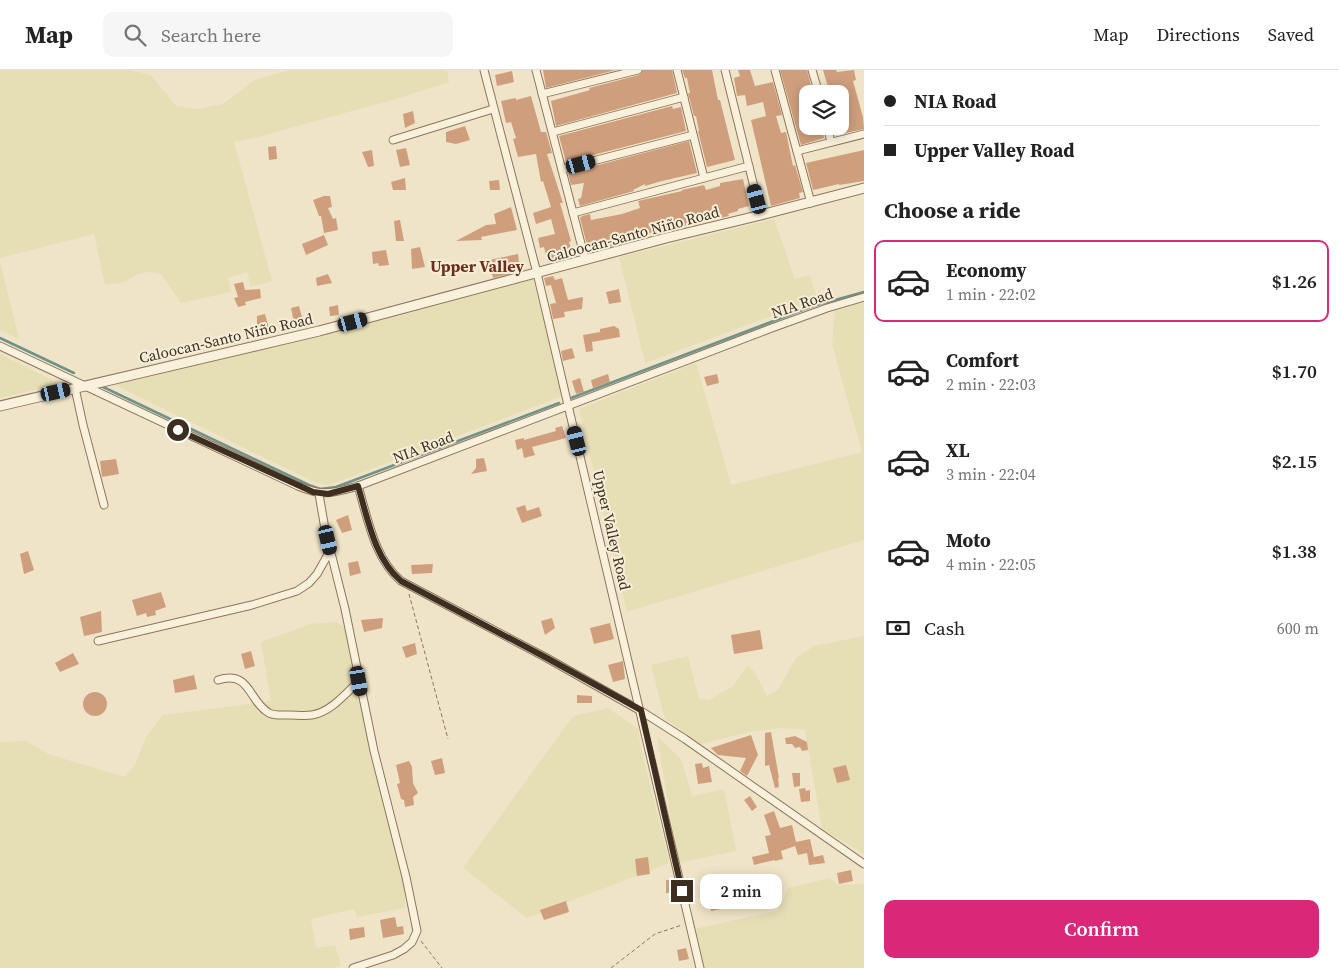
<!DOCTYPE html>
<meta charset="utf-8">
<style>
:root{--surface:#fff;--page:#f6f6f6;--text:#222;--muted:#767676;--line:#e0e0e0;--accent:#db2777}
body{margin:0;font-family:"Source Serif 4",serif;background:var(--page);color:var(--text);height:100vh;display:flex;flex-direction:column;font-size:19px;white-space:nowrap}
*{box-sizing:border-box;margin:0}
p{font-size:16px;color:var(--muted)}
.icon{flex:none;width:28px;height:28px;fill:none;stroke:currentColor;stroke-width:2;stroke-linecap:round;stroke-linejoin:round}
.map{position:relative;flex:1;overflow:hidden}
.sheet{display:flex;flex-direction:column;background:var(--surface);width:475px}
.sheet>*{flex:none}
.banner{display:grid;align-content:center;height:110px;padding:0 20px;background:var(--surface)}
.fabs{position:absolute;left:799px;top:15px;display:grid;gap:10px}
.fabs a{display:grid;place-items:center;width:50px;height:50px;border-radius:10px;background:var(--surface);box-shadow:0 2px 12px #0003;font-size:25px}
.end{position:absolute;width:22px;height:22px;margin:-11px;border:6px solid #3d2e20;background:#fff;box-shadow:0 0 0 2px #fff}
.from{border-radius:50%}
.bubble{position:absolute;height:35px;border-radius:10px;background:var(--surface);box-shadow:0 2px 12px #0003;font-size:16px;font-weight:600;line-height:35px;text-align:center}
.car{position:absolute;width:15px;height:30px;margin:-15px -8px;border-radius:6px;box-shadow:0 0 4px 1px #0007;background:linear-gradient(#222 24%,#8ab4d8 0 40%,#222 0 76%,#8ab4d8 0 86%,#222 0)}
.banner b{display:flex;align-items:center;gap:18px;height:48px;font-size:19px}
.banner b+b{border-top:1px solid var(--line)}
.banner i{width:12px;height:12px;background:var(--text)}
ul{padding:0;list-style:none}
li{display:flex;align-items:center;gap:15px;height:82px;margin:0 10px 8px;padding:0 10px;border:2px solid transparent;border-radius:10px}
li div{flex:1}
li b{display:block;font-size:19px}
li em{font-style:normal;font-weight:600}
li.on{border-color:var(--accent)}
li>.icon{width:45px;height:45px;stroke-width:1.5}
h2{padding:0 20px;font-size:22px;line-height:60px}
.pay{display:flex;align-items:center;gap:12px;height:55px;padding:0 20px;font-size:19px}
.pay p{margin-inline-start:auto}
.action{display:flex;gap:10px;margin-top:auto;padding:10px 20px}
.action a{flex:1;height:58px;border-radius:10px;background:var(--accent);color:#fff;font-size:20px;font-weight:600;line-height:58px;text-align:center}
header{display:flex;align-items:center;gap:30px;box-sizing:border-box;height:70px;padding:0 25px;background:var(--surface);border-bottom:1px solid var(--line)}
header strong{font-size:24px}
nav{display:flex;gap:28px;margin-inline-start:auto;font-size:18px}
.search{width:350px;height:45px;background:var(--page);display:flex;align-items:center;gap:12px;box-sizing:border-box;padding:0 18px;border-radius:10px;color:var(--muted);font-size:19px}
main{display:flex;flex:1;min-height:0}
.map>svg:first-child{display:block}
</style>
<header>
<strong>Map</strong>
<div class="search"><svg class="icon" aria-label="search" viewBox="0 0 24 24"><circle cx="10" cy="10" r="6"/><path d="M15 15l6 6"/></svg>Search here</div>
<nav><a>Map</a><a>Directions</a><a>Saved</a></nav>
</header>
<main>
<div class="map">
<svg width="864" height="898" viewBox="0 0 864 898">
<rect width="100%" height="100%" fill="#f0e4c8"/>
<!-- farmland -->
<g fill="#e6deb5">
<path d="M0 0H130L151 5 176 36 197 39 223 34 255 10 290 0H447L449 12 399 28 258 67 234 72 272 211 251 217 247 202 228 208 231 222 181 233 161 204 146 202 135 205 125 212 105 215 94 164 0 188Z"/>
<path d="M774 149 795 209 810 205 817 229 645 293 619 187Z"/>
<path d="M0 192 19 269 0 260Z"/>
<path d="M533 209 562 326 340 411 326 415 314 412 111 313 275 277Z"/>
<path d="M864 232V470L627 542 579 339 696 293 731 415 862 382 832 274 835 241Z"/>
<path d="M0 284 60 314 0 328Z"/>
<path d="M336 552 346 558 405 814V838L357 847 354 839 311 849 316 878 335 875 341 896 334 898H0V672L26 671 48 684 125 707 135 695 146 667 163 645 271 631 261 572 310 554Z"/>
<path d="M864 566V784L822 759 805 660 783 658 753 661 701 674 665 649 651 595 688 586 699 629 709 630 733 616 748 595 755 603 767 626 778 620 796 588 814 576Z"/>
<path d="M608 638 638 659 640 673 669 793 527 848 463 798 573 646Z"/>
<path d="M657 666 681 689 692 726 724 719 736 781 678 793Z"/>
<path d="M830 808 838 815 864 814V898H703L694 859 777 841 788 818Z"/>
</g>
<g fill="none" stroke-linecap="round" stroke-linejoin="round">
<!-- stream -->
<g stroke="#6f938a" stroke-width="2.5">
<path d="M0 268 74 303"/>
<path d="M101 316 309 415 320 419 336 417 559 333"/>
<path d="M571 328 813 236 864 222"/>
</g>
</g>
<!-- building -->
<g fill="#cf9f7d">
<path d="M543 0H616L546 18Z"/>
<path d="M643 0H672L677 23 556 56 551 31 590 20 589 18 639 5Z"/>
<path d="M682 0H712L718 30H720L735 90 707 97 698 61H699L696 46H694L688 23H690L687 8H685Z"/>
<path d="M738 0H750L755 16 773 12 782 45 776 46 781 63 786 62 793 96 795 95 803 122 799 123 800 128 771 136 751 50 766 46 763 32 747 36 745 25 737 26 734 8 740 6Z"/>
<path d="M780 0H807L813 24H808V56H822L824 68 801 75Z"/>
<path d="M823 0H836L837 2 854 0 856 10 853 11 863 47 864 59 841 64 838 57 840 56V24H830Z"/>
<path d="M512 1 514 12 497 16 495 5Z"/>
<path d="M531 26 541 62H546L552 83 547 84 563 133H560L571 171 569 172 573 186 548 192 544 177 540 178 538 168 555 164 551 149 536 154 533 143 551 137 543 111 541 112 536 84 518 87 513 69 516 68 511 52 506 53 501 31 516 28V30Z"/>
<path d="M672 36 673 39 681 37 686 61 566 92 559 66Z"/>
<path d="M413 41 415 53 405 58 403 44Z"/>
<path d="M465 56 470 70 456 74 446 72V62Z"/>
<path d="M689 71 697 103 662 111 645 116V114L633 120 634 121 580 136 578 129 581 128 584 113 571 115 568 103Z"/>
<path d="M276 76 277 89 269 90 268 77Z"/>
<path d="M406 78 410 95 400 97 396 80Z"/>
<path d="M372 80 374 96 368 97 362 82Z"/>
<path d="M864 80V111L839 115V114L813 120 806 93Z"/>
<path d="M405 108 406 120H393L391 112Z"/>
<path d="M743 109 749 136 738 139V141L728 144 729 146 651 163 638 167V169L593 181 591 174 587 175 580 148 582 146 590 144 591 150 622 144 640 138 638 131 682 121V120L704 115 706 120 720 116V113Z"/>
<path d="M499 110 500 120H490L489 111Z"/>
<path d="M324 126H330L332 137 328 138 333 149 336 148 338 160 324 163 321 146H319L313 130Z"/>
<path d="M511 137 517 160 481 167 482 170 456 171 486 155 496 154 494 144Z"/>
<path d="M400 150 404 171H396L394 151Z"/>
<path d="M324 165 328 175 306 185 302 174Z"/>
<path d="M420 177 425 197 412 199 411 179Z"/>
<path d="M386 180 389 195 379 196 378 193 373 194 372 182Z"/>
<path d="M518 184 519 192 508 194 509 204 493 208 489 190Z"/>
<path d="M328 204 332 213 317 216 316 208Z"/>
<path d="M553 206 555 210 562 208 568 230 583 227 582 239 564 242 565 247 553 249 550 234 556 233 551 215 546 216 544 208Z"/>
<path d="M243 212 245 220 260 219 261 228 245 232 246 235 238 237 234 228 238 227 234 214Z"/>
<path d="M619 219 621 232 609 234 606 222Z"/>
<path d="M338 235 339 245 330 246 329 237Z"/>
<path d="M299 236 303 251 294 253 291 238Z"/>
<path d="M265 244 269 258H257V246Z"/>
<path d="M614 256 619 259 620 267 592 272 593 281 586 282 583 265 600 262V259Z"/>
<path d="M572 278 575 288 563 291 561 281Z"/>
<path d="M608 304 610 312 593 318 591 310Z"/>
<path d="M717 304 719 313 707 316 704 307Z"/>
<path d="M580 308 584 322 576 324 572 311Z"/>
<path d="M562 356 566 368 532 377 535 385 524 388 522 378 517 380 515 370 524 368V370L556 361 555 358Z"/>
<path d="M484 388 487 401 471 404 476 398V389Z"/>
<path d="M116 389 119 404 102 407 100 391Z"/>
<path d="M525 435 527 441 539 437 542 446 522 453 516 438Z"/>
<path d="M348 445 352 460 342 463 336 450Z"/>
<path d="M28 481 34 500 24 504 20 484Z"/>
<path d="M358 491 361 503 350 506 348 493Z"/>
<path d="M433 494 432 503 412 504 411 495Z"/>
<path d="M161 522 166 537 155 541 156 545 147 547 146 543 137 546 132 530Z"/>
<path d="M101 541 102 562 84 566 80 547Z"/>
<path d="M383 548 382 558 364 562 361 550Z"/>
<path d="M552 548 555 558 545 565 541 551Z"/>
<path d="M610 553 614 569 594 574 590 558Z"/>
<path d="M760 560 763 579 734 584 731 565Z"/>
<path d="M415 573 417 584 406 588 402 577Z"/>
<path d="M251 581 255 596 245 599 241 584Z"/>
<path d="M73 583 79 594 60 602 55 593Z"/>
<path d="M623 591 625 609 613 612 608 595Z"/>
<path d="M194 605 197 619 175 623 173 610Z"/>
<circle cx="95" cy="634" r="12"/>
<path d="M577 625 592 626V633H577Z"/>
<path d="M771 662 779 708H778L779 717 775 718 769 695 765 696V663Z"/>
<path d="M751 665 758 685 747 706 740 701 746 688 718 685 711 678Z"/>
<path d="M795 666 807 672 808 680 802 681 800 677 795 678 792 674H786L785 668Z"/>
<path d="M442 688 445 703 435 705 431 691Z"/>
<path d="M409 691 412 697 413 713 418 723 413 727 414 735 405 737 404 730 401 729 397 714 400 713 396 695Z"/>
<path d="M702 693 703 698 709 696 712 712 698 714 695 694Z"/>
<path d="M846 695 850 710 837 713 833 698Z"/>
<path d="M792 703H800V716L794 717Z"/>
<path d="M805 718 806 721 810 720V731L801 732 799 719Z"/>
<path d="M750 726 757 737 752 741 744 730Z"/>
<path d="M774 741 780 758 792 755 796 772 810 769 814 787 823 785 825 793 809 795 807 783 798 785 795 776 781 781 783 789 775 791V790L754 795 752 787 769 783 765 766 771 765 764 745Z"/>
<path d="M648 787 650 804 637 806 635 789Z"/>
<path d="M851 800 853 811 839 814 837 803Z"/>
<path d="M719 806 722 818 726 817 728 825 751 820 754 832 711 841 707 822 703 823 701 810Z"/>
<path d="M666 810H674L677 823H666Z"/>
<path d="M777 813 779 823 767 825 766 816Z"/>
<path d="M566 831 569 842 544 850 540 840Z"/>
<path d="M395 847 397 857 403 856 404 864 383 868 380 850Z"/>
<path d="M364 857 365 867 350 870 349 859Z"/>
<path d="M686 878 689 889 679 891 677 880Z"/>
</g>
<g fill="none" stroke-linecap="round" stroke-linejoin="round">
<!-- minor casing -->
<g stroke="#8d765c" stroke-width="9">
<g id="minor">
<path d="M484 0 537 203 700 898"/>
<path d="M536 0 585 189"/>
<path d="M677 0 704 108"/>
<path d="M725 0 761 145"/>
<path d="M775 0 811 133"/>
<path d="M812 0 819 24"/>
<path d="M542 24 638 0"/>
<path d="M827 56 831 72"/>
<path d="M553 62 684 27"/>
<path d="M393 70 493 39"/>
<path d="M797 81 864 64"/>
<path d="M562 99 693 65"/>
<path d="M573 143 749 96"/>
<path d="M0 276 298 416C324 427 332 423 358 416L769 259 827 238 864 227"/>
<path d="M75 318 83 355 104 435"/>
<path d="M358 416C368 449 374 488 401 511L545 587 641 641 685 669 864 794"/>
<path d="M319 424 325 459 345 539 374 681 406 807 417 861 412 872 404 879 393 885 353 898"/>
<path d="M98 571 252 535 297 521 309 513 317 504 330 481"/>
<path d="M218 610C251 600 248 631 269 643 275 646 283 645 289 645 296 645 305 646 312 645 331 642 346 623 359 611"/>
</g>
</g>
<!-- tertiary casing -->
<g stroke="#8d765c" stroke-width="11">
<path id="tertiary" d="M0 336 319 261 666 168 761 145 864 118"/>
</g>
<!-- path -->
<g stroke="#8d765c" stroke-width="1" stroke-dasharray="4 2.5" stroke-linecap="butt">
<path d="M409 524 448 669"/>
<path d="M421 871 442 898"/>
<path d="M611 898 655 864 682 855"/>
</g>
<!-- minor -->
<use href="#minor" stroke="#faf1dc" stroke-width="7"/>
<!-- tertiary -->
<use href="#tertiary" stroke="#faf1dc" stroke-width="9"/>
</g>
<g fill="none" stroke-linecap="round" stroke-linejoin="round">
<!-- route -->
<path stroke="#3d2e20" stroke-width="6" d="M178 360 313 422 328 424 358 416C368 449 374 488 401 511L545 587 641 640 682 821"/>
</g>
<g text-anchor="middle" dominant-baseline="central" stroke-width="4" stroke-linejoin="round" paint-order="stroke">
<!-- street labels -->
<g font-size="15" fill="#3d2e20" stroke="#f7eed8">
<text transform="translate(633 164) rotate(-15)">Caloocan-Santo Niño Road</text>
<text transform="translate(802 233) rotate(-19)">NIA Road</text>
<text transform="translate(226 268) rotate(-13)">Caloocan-Santo Niño Road</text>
<text transform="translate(423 377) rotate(-21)">NIA Road</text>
<text transform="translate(612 460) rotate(77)">Upper Valley Road</text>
</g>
<!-- neighbourhood labels -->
<g font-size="16" font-weight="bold" fill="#6b2e1e" stroke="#f7eed8">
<text x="477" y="196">Upper Valley</text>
</g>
</g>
</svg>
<div class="fabs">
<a><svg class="icon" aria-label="layers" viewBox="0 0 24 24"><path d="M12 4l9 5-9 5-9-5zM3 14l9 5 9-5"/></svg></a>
</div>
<i class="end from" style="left:178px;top:360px"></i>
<i class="end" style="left:682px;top:821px"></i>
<div class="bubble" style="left:700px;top:804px;width:82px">2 min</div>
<i class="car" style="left:581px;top:94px;rotate:75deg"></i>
<i class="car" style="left:757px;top:129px;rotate:345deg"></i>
<i class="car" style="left:353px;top:252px;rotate:75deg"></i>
<i class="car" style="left:56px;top:322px;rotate:77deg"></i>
<i class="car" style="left:577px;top:371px;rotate:346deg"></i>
<i class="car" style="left:328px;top:470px;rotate:167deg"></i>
<i class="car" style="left:359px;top:611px;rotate:170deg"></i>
</div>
<section class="sheet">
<div class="banner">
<b><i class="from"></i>NIA Road</b>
<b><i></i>Upper Valley Road</b>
</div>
<h2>Choose a ride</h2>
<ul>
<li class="on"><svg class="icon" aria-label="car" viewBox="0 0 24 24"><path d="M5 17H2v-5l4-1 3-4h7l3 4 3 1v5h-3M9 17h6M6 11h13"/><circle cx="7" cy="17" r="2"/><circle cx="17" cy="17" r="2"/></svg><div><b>Economy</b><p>1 min · 22:02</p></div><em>$1.26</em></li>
<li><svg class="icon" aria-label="car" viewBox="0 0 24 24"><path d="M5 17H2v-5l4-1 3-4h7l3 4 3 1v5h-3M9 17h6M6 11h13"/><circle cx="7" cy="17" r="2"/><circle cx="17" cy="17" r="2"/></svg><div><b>Comfort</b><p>2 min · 22:03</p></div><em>$1.70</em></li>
<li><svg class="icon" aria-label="car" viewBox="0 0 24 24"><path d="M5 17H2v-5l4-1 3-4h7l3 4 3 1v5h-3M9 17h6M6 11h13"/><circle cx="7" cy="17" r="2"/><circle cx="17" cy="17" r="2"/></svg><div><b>XL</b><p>3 min · 22:04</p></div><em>$2.15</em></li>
<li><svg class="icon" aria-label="car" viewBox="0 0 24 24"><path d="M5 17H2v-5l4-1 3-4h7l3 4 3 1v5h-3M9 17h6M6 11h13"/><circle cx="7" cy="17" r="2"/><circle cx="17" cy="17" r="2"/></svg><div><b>Moto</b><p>4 min · 22:05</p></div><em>$1.38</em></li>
</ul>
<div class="pay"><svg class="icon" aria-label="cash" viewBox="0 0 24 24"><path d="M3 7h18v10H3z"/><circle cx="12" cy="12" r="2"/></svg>Cash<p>600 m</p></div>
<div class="action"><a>Confirm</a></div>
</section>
</main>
